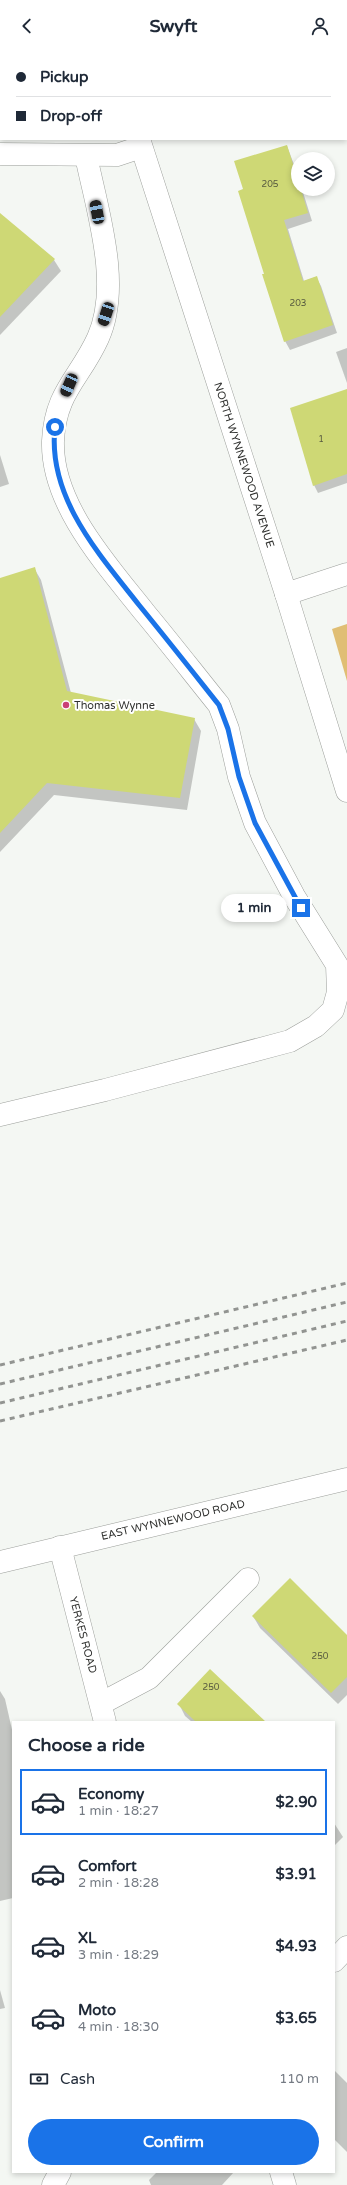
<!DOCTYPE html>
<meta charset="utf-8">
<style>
:root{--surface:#fff;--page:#f2f2f3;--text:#1f2937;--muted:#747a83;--line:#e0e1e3;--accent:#1a73e8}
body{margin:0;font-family:"Varela Round",sans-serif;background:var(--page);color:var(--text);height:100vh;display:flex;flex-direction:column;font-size:15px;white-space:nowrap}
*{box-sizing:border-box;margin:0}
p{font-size:13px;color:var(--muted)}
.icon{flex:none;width:22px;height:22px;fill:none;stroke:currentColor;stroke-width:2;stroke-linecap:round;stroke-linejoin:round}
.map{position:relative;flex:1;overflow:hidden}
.panel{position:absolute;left:12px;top:1669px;width:323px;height:452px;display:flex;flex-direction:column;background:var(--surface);border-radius:0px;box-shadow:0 2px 6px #0003}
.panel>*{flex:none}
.top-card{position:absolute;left:0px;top:0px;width:347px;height:88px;box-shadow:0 2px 6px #0003;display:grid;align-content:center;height:88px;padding:0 16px;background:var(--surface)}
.controls{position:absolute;left:291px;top:100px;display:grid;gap:8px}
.controls a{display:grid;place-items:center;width:44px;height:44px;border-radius:50%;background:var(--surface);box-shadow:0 2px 6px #0003;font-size:20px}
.end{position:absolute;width:18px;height:18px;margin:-9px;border:5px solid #1a73e8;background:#fff;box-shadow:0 0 0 2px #fff}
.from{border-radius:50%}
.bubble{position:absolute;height:28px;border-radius:14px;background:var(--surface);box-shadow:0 2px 6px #0003;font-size:13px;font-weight:700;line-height:28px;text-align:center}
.car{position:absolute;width:12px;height:24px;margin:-12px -6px;border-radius:5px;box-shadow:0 0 3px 1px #0007;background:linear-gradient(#222 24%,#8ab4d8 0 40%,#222 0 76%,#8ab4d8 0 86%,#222 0)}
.top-card b{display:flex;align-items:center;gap:14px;height:38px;font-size:15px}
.top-card b+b{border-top:1px solid var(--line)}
.top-card i{width:10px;height:10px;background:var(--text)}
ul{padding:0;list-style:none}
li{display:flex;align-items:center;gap:12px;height:66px;margin:0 8px 6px;padding:0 8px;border:2px solid transparent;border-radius:0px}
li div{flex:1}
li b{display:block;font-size:15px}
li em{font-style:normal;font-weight:700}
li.active{border-color:var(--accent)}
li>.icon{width:36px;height:36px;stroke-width:1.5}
h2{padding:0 16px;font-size:18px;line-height:48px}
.pay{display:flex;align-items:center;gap:10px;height:44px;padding:0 16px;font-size:15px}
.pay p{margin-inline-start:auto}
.cta{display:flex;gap:8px;margin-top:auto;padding:8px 16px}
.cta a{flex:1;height:46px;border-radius:24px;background:var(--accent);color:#fff;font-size:16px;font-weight:700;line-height:46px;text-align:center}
header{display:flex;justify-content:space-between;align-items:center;height:52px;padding:0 16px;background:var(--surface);font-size:18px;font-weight:700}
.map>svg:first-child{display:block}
</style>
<header><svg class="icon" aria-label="back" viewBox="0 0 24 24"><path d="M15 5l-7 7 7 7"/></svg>Swyft<svg class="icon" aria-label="person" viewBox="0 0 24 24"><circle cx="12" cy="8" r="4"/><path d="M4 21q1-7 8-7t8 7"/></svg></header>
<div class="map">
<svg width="347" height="2133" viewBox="0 0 347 2133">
<rect width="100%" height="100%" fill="#f4f7f3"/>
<!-- green -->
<path fill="#e0be74" d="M347 572V629L332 577Z"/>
<!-- shadow -->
<g fill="#0003">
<path d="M231 0H252L250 1Z"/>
<path d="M287 94 298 123V137H302L312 169 288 177 304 229 316 225 321 234 337 281 290 298 285 289 265 222 245 138Z"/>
<path d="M0 162 54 208 61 219 0 283Z"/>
<path d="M347 296V331L336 300Z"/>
<path d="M347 338V431L318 441 314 433Z"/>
<path d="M0 403 9 432 0 435Z"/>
<path d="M34 516 41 528 71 641 194 667 201 679 187 758 54 743 0 800V527Z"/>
<path d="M253 1564 347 1584V1643L338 1652 260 1576Z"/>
<path d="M0 1639 5 1647 13 1682V1846L0 1849Z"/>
<path d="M179 1652 264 1670H192L185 1664Z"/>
<path d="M334 1771 343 1785 334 1794Z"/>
<path d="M0 1938 5 1956 0 1957Z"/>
<path d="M335 2019 347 2031V2100L334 2087Z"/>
<path d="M157 2120H234L222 2133H151L149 2128Z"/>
</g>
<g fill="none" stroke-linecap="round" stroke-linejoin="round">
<!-- stream -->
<path stroke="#21c6cc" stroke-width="10" d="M0 6H1"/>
</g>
<!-- building -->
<g fill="#ced875">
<path d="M287 93 298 128V137H301L308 161 284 168 303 229 317 224 333 273 284 290 262 222H264L238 139 243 137 234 109Z"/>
<path d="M0 161 55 207 0 265Z"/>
<path d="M347 337V422L313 434 290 356Z"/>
<path d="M35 515 67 639 195 666 180 746 47 731 0 781V526Z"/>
<path d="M290 1526 347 1583V1625L331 1641 252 1564Z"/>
<path d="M210 1617 266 1670H196L177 1652Z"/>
</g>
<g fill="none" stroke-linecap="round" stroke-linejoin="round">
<!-- minor casing -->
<g stroke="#9c9f9b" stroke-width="23">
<g id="minor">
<path d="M114 0 115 1"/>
<path d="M139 87 286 542 347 739"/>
<path d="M0 102 117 103 141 95"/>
<path d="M286 542 347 522"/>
<path d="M0 1063 105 1038 290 989 316 974 333 958 338 940 337 913 294 844 255 771 239 725 228 677 219 653C194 622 170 591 145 561 108 514 51 453 53 389 55 340 80 326 98 286 122 233 97 158 86 104"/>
<path d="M60 1495 105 1670"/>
<path d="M102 1651 149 1626 248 1527"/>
<path d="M334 1909 347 1895"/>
<path d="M281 2120 285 2133"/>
<path d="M53 2133 60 2120"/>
</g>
</g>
<!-- major casing -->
<g stroke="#9c9f9b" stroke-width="23">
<path id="major" d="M0 1510 347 1427"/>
</g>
<!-- minor -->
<use href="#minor" stroke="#fff" stroke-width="22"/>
<!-- major -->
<use href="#major" stroke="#fff" stroke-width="22"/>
<!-- rail -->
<g stroke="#929491" stroke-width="3" stroke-dasharray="5 5" stroke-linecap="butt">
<path d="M0 1313 347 1231"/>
<path d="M0 1332 347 1250"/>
<path d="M0 1351 347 1269"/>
<path d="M0 1369 347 1288"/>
</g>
</g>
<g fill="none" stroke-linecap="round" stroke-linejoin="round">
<!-- route -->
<path stroke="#1a73e8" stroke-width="5" d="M55 375C47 445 99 502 139 553 166 586 192 619 219 653L228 677 239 725 255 771 301 856"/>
</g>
<!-- markers -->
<circle fill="#ca4077" stroke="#fff" stroke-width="1.5" cx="66" cy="653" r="4"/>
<g text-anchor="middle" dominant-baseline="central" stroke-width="4" stroke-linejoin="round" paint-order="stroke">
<!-- number labels -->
<g font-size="9" fill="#585b40">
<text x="270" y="132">205</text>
<text x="298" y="251">203</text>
<text x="321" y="387">1</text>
<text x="320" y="1604">250</text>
<text x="211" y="1635">250</text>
</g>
<!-- street labels -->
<g font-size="11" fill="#30312f" stroke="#fff">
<text transform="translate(244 413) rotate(72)">NORTH WYNNEWOOD AVENUE</text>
<text transform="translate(173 1468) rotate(-13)">EAST WYNNEWOOD ROAD</text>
<text transform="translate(83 1583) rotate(75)">YERKES ROAD</text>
</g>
<!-- poi labels -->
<g font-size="11" fill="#30312f" stroke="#fff" text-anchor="start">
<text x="74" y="653">Thomas Wynne</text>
</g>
</g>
</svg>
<div class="controls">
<a><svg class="icon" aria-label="layers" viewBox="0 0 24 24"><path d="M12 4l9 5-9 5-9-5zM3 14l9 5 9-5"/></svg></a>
</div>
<i class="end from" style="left:55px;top:375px"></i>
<i class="end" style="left:301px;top:856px"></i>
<div class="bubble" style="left:221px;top:842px;width:66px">1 min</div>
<i class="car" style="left:97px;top:160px;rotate:349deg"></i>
<i class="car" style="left:106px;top:262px;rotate:198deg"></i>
<i class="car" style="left:69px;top:333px;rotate:204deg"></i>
<div class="top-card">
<b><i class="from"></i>Pickup</b>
<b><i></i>Drop-off</b>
</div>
<section class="panel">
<h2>Choose a ride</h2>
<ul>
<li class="active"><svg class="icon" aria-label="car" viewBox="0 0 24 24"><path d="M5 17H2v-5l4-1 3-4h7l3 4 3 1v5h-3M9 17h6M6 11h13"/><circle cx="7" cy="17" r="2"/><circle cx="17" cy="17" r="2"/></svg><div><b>Economy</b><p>1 min · 18:27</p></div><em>$2.90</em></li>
<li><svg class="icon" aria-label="car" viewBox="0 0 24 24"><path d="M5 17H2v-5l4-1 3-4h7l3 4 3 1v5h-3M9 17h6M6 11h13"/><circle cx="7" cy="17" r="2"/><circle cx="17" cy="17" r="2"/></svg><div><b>Comfort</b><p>2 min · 18:28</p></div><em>$3.91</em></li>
<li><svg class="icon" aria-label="car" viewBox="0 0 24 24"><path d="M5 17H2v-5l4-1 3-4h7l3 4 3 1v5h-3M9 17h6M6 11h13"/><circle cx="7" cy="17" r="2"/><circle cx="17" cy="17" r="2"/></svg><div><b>XL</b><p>3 min · 18:29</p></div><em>$4.93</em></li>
<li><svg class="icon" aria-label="car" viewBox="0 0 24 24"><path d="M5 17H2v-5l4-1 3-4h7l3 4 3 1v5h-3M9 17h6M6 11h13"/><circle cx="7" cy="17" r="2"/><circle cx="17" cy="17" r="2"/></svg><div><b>Moto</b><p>4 min · 18:30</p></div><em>$3.65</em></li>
</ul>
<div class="pay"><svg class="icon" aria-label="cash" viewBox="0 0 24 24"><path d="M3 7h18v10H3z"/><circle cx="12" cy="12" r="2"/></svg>Cash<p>110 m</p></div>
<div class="cta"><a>Confirm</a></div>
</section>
</div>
